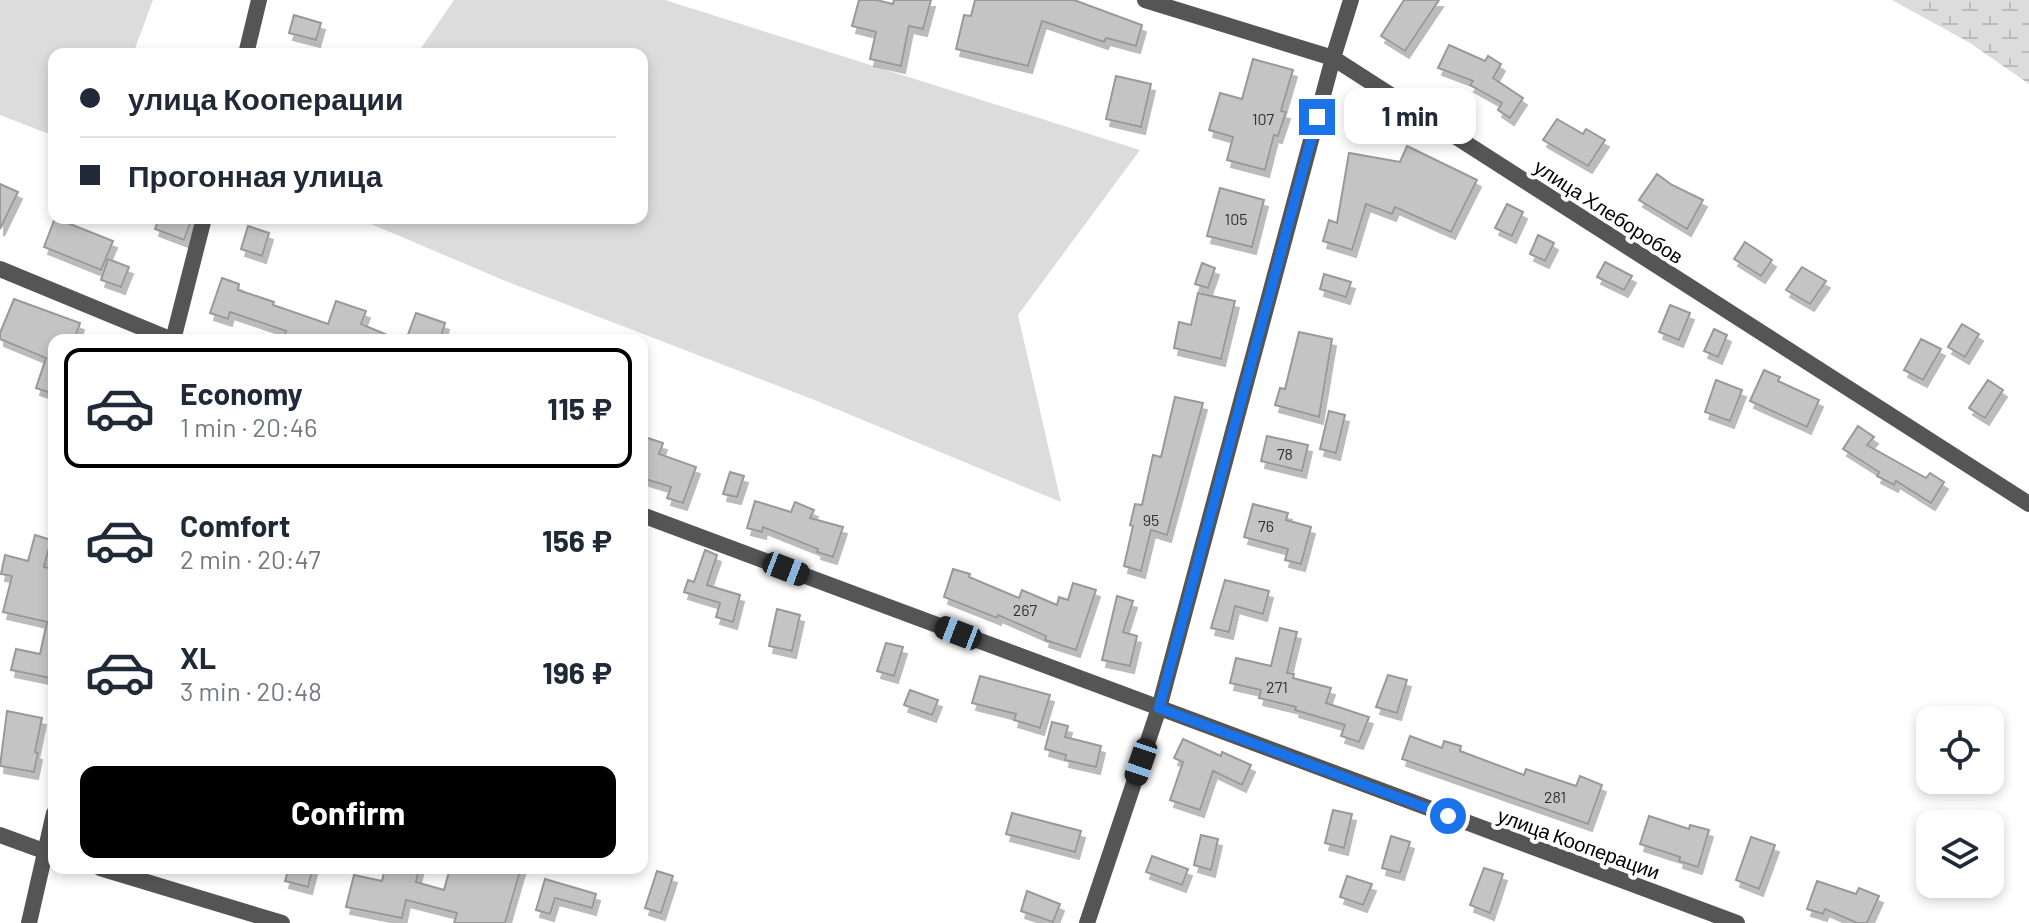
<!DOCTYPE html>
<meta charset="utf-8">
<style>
:root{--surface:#fff;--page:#f2f2f3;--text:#1f2937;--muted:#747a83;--line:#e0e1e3;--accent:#000}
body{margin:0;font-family:Barlow,sans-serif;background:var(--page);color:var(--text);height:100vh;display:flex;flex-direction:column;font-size:30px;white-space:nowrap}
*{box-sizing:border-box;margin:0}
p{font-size:26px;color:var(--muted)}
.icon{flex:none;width:44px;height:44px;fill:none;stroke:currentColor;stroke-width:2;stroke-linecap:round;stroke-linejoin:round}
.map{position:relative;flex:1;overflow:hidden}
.side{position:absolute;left:48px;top:334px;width:600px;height:540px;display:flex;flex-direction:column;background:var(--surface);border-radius:16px;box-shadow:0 4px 12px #0003}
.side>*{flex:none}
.banner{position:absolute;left:48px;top:48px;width:600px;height:176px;border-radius:16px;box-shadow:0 4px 12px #0003;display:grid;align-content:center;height:176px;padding:0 32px;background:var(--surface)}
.tools{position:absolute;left:1916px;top:706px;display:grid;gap:16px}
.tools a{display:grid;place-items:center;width:88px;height:88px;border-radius:16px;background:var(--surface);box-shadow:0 4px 12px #0003;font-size:40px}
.end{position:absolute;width:36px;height:36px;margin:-18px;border:10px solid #1a73e8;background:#fff;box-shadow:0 0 0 4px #fff}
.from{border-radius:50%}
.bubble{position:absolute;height:56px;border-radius:16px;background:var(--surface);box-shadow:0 4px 12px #0003;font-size:26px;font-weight:700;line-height:56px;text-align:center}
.car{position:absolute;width:24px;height:48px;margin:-24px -12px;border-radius:10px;box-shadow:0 0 6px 2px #0007;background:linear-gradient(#222 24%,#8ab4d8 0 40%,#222 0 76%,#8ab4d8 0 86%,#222 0)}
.banner b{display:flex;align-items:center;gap:28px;height:76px;font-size:30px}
.banner b+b{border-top:2px solid var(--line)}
.banner i{width:20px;height:20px;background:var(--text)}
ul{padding:14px 0 0;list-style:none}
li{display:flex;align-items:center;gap:24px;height:120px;margin:0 16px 12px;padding:0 16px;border:4px solid transparent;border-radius:16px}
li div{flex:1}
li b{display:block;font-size:30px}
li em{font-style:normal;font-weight:700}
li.active{border-color:var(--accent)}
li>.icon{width:72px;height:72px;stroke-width:1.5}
.action{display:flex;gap:16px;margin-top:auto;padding:16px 32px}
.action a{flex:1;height:92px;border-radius:16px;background:var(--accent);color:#fff;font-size:32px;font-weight:700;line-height:92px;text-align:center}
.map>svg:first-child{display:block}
</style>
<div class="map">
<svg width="2029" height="923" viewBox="0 0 2029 923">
<defs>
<pattern id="wetland-marsh" width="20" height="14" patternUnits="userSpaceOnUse" patternTransform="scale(2)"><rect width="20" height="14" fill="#dcdcdc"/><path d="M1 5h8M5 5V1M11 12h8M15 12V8" fill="none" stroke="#bbb"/></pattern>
<filter id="shadow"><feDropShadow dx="4" dy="7" stdDeviation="0" flood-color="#0004"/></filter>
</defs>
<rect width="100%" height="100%" fill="#fff"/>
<!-- wetland -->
<path fill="url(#wetland-marsh)" d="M1892 0H2029V84L1970 43Z"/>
<!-- garden -->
<g fill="#dcdcdc">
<path d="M0 0H153L133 54H54V136L0 115Z"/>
<path d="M454 0H665L1140 150 1018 315 1061 502 812 399 503 280 357 218H642V54H417Z"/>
</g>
<!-- building -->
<g fill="#c4c4c4" stroke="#999" stroke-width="2" filter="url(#shadow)">
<path d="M859 0H876L893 4 894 0H931L923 29 909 26 901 66 870 59 876 32 852 26Z"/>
<path d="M975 0H1074L1142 25 1136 46 1106 38 1104 42 1042 21 1028 66 956 49 964 15 971 16Z"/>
<path d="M1404 0H1439L1405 51 1381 36Z"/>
<path d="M294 15 321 23 316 40 289 33Z"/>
<path d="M1449 45 1485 61 1488 56 1501 64 1493 78 1523 98 1510 118 1498 110 1502 103 1470 85 1473 81 1438 68Z"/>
<path d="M1253 59 1293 70 1281 111 1286 112 1278 136 1274 135 1265 170 1227 160 1233 137 1209 130 1220 93 1242 99Z"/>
<path d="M1116 76 1151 84 1141 127 1106 119Z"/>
<path d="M1557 119 1583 134 1586 129 1605 140 1588 166 1543 140Z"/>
<path d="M1407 146 1477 180 1451 232 1395 207 1392 214 1366 204 1352 250 1323 241 1329 220 1337 223 1349 153 1400 162Z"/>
<path d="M1657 174 1672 185 1703 200 1687 229 1639 200Z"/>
<path d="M0 184 18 192 0 229Z"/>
<path d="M1220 188 1264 200 1252 247 1207 236Z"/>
<path d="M1507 204 1523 212 1512 236 1495 228Z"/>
<path d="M55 218 113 241 101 270 44 247Z"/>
<path d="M159 218H192L184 240 155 229Z"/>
<path d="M248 226 269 233 262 256 241 249Z"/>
<path d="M1538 235 1554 243 1545 261 1530 254Z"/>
<path d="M1745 242 1772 260 1761 276 1734 259Z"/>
<path d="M108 259 129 267 121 287 101 280Z"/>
<path d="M1605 262 1632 276 1624 290 1597 277Z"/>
<path d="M1202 263 1215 268 1208 288 1195 284Z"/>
<path d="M1802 267 1826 281 1810 304 1786 290Z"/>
<path d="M1324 274 1351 282 1346 297 1320 289Z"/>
<path d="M222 278 239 284 238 290 274 302 273 305 328 324 336 301 366 311 361 324 399 340H283L286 331 230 312 228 319 210 313Z"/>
<path d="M1198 293 1235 301 1221 359 1174 348 1179 322 1191 325Z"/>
<path d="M14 299 80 323 74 340H54V394L36 388 46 358 0 339V333Z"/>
<path d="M1670 305 1690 313 1679 340 1659 332Z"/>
<path d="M416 313 445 323 440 340H406Z"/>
<path d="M1962 324 1979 334 1965 357 1948 347Z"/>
<path d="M1714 329 1727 335 1718 357 1704 351Z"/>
<path d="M1299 332 1332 339 1319 417 1275 405 1280 388 1285 389Z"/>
<path d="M1921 339 1941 349 1923 380 1904 370Z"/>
<path d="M1764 370 1780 377 1778 381 1819 400 1807 427 1750 401Z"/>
<path d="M1716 380 1742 390 1730 421 1705 412Z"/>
<path d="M1988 380 2003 390 1985 418 1969 408Z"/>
<path d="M1175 397 1203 403 1167 535 1151 530 1141 571 1124 566 1133 526 1130 525 1135 504 1142 505 1153 455 1161 457Z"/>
<path d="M1329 411 1345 415 1336 453 1320 449Z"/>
<path d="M1858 426 1874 437 1867 445 1926 478 1930 473 1944 482 1931 503 1896 481 1894 485 1877 476 1879 472 1843 449Z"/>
<path d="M642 436 663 443 659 454 696 467 683 503 667 498 671 487 642 478Z"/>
<path d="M1267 436 1308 445 1302 471 1261 461Z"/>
<path d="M730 472 744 476 737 497 723 494Z"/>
<path d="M755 501 791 512 795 502 814 510 810 518 843 527 833 557 817 552 818 549 763 527 762 532 747 528Z"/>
<path d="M1253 504 1288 513 1286 520 1311 527 1301 564 1285 560 1288 549 1244 537Z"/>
<path d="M35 535 51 540 44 567 54 569V658L50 678 11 670 16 649 40 654 47 622 3 612 12 576 1 574 5 555 28 561Z"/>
<path d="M705 550 717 555 707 585 740 595 733 622 716 617 720 603 684 592 688 580 694 582Z"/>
<path d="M953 569 970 574 969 577 1019 598 1022 590 1057 605 1059 597 1068 600 1073 583 1096 590 1076 650 1045 640 1046 636 998 615 997 618 944 597Z"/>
<path d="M1225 580 1269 591 1263 614 1235 606 1229 632 1211 628Z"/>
<path d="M1117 596 1133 601 1123 632 1137 636 1130 666 1102 660Z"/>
<path d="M777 609 800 615 792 651 769 646Z"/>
<path d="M1280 628 1297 632 1287 673 1294 674 1293 678 1331 688 1326 703 1369 717 1359 742 1341 736 1345 725 1295 710 1296 707 1259 698 1261 690 1230 683 1236 658 1271 666Z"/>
<path d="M886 643 903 647 894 676 877 671Z"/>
<path d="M1388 675 1407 680 1397 713 1376 707Z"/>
<path d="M980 676 1050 695 1040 728 1014 720 1016 714 972 703Z"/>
<path d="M910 690 938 700 932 715 904 705Z"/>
<path d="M7 711 42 718 35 752 38 753 34 772 0 766Z"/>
<path d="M1052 722 1068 726 1065 737 1101 746 1096 767 1065 760 1066 755 1045 749Z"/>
<path d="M1410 736 1442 748 1444 741 1461 746 1460 751 1524 775 1526 769 1576 786 1580 776 1602 785 1588 824 1402 759Z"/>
<path d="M1183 739 1221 756 1222 752 1251 765 1242 785 1213 771 1200 810 1170 800 1183 762 1174 758Z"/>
<path d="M1333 810 1352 814 1344 848 1325 843Z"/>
<path d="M1012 813 1081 831 1075 852 1006 834Z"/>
<path d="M1649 816 1689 829 1690 825 1709 830 1698 867 1679 861 1680 857 1640 844Z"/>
<path d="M1201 835 1218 839 1211 870 1194 865Z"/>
<path d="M1391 836 1410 842 1400 873 1382 868Z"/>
<path d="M1751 837 1775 845 1759 889 1736 880Z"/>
<path d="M1152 856 1188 869 1182 885 1146 872Z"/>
<path d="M289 868H313L308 887 285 881Z"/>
<path d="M385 868H419L416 882 444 890 450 868H482L498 872 499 868H521L505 923H454L457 913 406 900 402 918 346 907 354 875 382 881Z"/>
<path d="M1484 868 1503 874 1490 913 1470 905Z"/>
<path d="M657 871 673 876 661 913 645 908Z"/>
<path d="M1347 876 1372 884 1363 905 1340 897Z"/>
<path d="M545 879 596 894 592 908 555 898 550 914 536 910Z"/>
<path d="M1817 881 1856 894 1859 888 1879 896 1867 923H1857L1825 909 1823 914 1807 909Z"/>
<path d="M1027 891 1060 904 1053 922 1021 911Z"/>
</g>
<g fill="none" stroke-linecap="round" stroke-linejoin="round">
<!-- minor -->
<g stroke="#555" stroke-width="16">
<path d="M1145 0 1333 58 2029 504"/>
<path d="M246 54 259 0"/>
<path d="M0 269 172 340"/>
<path d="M173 340 204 218"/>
<path d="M642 515 1737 923"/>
<path d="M0 835 52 854"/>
<path d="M100 868 282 923"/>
<path d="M29 923 54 813"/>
<path d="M1087 923 1159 708 1333 58 1351 0"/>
</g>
</g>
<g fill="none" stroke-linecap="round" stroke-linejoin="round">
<!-- route -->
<path stroke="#1a73e8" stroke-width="10" d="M1317 117 1159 708 1448 816"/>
</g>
<g text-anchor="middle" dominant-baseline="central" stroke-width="8" stroke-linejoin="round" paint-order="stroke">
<!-- number labels -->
<g font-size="16" fill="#313131">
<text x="1263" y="118">107</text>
<text x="1236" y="218">105</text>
<text x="1285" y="453">78</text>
<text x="1151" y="519">95</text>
<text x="1266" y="525">76</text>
<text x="1025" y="609">267</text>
<text x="1277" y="686">271</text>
<text x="1555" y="796">281</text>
</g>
<!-- street labels -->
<g font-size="20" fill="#000" stroke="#fff">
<text transform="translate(1609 211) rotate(33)">улица Хлеборобов</text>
<text transform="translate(1579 843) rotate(20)">улица Кооперации</text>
</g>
</g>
</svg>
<div class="tools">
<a><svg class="icon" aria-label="locate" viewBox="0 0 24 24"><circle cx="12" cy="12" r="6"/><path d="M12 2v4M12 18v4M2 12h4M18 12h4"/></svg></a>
<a><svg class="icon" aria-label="layers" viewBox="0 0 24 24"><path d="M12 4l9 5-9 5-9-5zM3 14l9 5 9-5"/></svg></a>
</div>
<i class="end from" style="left:1448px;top:816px"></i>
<i class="end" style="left:1317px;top:117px"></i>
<div class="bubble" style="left:1344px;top:88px;width:132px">1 min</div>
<i class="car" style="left:786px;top:569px;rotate:111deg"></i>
<i class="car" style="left:958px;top:633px;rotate:291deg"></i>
<i class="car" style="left:1141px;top:762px;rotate:199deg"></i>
<div class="banner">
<b><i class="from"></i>улица Кооперации</b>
<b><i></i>Прогонная улица</b>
</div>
<section class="side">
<ul>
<li class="active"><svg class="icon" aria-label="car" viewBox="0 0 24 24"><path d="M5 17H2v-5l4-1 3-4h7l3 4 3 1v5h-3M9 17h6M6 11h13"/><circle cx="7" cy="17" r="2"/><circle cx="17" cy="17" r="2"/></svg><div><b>Economy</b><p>1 min · 20:46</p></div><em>115 ₽</em></li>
<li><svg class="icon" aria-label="car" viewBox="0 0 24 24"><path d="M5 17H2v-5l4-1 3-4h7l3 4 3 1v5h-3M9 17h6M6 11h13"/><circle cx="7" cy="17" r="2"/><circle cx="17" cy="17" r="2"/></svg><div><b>Comfort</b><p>2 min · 20:47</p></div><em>156 ₽</em></li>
<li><svg class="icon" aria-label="car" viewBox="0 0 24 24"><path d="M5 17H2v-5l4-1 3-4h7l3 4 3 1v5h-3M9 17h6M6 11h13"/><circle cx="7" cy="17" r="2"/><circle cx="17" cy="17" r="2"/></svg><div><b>XL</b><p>3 min · 20:48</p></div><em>196 ₽</em></li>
</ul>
<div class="action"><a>Confirm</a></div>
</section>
</div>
